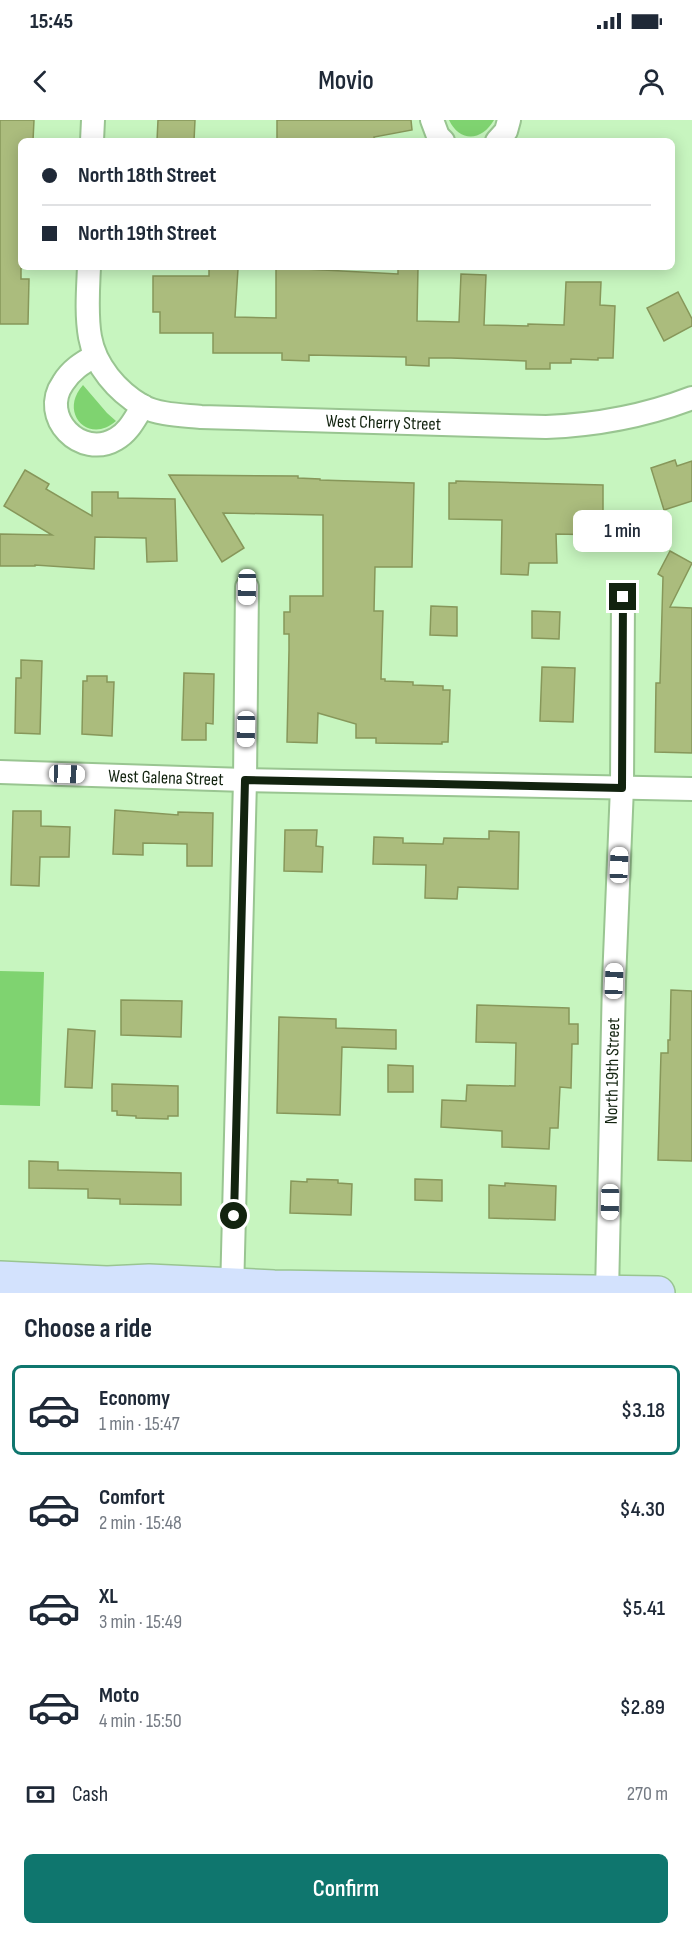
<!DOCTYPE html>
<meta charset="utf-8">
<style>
:root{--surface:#fff;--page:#f6f6f7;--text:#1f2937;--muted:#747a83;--line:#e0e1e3;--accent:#0f766e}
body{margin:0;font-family:"Sofia Sans Condensed",sans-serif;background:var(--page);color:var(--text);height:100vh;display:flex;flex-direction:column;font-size:22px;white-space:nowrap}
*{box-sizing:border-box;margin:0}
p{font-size:20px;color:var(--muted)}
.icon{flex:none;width:33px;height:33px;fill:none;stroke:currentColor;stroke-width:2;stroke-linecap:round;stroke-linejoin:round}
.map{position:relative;height:1173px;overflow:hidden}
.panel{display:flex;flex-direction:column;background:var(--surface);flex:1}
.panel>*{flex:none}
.top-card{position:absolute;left:18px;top:18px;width:657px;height:132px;border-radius:9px;box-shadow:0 3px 15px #0003;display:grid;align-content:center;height:132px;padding:0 24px;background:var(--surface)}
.end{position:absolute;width:27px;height:27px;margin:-14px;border:8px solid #12230f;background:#fff;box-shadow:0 0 0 3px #fff}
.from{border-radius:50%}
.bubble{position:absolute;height:42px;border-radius:9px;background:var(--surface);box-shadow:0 3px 15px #0003;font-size:20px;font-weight:600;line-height:42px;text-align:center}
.car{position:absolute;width:18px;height:36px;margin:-18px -9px;border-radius:8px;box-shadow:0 0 4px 2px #0007;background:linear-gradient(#fff 24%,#345 0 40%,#fff 0 76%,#345 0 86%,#fff 0)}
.top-card b{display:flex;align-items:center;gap:21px;height:57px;font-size:22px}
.top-card b+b{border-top:2px solid var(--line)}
.top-card i{width:15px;height:15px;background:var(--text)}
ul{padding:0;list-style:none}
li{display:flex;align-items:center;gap:18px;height:90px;margin:0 12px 9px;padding:0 12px;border:3px solid transparent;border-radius:9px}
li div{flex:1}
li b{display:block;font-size:22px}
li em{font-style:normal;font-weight:600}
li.selected{border-color:var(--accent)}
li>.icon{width:54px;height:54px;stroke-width:1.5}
h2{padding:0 24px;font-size:27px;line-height:72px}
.pay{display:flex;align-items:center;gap:15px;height:66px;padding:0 24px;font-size:22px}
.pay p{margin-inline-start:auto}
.action{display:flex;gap:12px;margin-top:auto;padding:12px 24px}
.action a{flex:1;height:69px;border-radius:9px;background:var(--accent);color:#fff;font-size:24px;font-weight:600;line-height:69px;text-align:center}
.status{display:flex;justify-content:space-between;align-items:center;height:42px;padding:0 30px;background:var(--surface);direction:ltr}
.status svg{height:16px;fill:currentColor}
header{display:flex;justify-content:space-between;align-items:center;height:78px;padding:0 24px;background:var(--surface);font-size:27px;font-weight:600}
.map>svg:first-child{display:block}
</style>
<div class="status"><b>15:45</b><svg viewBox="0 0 49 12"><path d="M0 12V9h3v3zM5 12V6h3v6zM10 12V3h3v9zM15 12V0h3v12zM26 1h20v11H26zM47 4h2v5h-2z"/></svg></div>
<header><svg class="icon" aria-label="back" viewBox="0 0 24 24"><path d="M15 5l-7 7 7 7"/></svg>Movio<svg class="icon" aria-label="person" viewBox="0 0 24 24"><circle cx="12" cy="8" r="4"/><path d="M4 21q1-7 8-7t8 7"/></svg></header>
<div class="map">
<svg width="692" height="1173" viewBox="0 0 692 1173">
<rect width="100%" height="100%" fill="#c7f5bf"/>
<!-- green -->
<g fill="#7fd370">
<path d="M449 0H494C482 21 460 23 449 0Z"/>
<path d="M83 265 107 293 116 301C89 325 58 293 83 265Z"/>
<path d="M0 851 44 852 40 986 0 985Z"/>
</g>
<!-- building -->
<g fill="#abbc7d" stroke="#87975a" stroke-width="1.5">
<path d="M0 0H34L33 21H21V159H29L28 204H0Z"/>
<path d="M158 0H195L194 21H157Z"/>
<path d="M277 0H411L412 10 374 17 375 21 277 20Z"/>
<path d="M276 147H305V149L398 154V147H418L417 201 459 202 461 154 486 155 484 205 528 206V204L564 205 566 162H601L600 185 615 186 613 238H598V240L571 239V243H550V249H526V241L451 238H429V246L406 245V237L309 235V241L282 240V233H213V213H160V192H153V156H209V148L238 149 235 197 276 198Z"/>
<path d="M678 172 692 199V206L664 221 647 188Z"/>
<path d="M675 340 677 346 692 341V381L664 390 651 348Z"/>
<path d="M25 350 49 364 46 369 92 396V372H118V378L175 379 177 441 147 442 146 418 95 417 94 449 35 445V446H0V414L52 415 4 386Z"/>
<path d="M169 355 298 356V358L320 359V360L414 363 412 447H375L374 491H383L381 559H385V561L413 562V565L443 566V570H450L448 622H442V624L376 623V618H356V604L318 593 317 623 287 622 289 530V514H284V492H290V476H323V395L223 393 244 428 222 442Z"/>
<path d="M456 361 603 365V415L556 414 557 443H529L528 455 501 454 502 400 449 399V363H456Z"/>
<path d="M637 402H661L660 428 636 427Z"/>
<path d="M670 431 692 443 670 487 692 488V633L655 632 656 563H660L663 457 658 454Z"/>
<path d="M431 486 457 487V516L430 515Z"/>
<path d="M532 491 560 492 559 519 532 518Z"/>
<path d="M21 540 42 541 40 614 15 613 16 558H21Z"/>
<path d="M542 547 575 548 573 602 540 601Z"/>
<path d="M184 553 214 554 213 604 206 603V620H182Z"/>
<path d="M87 556H107V562H114L112 616 82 614 83 561H87Z"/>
<path d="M115 690 178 695V692L213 693 212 746H187V724L143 723V735L113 734Z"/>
<path d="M13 691H41V706L70 707 69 737H40L39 766 11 765Z"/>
<path d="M285 710H317L316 726 323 727 322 752 284 751Z"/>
<path d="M489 711 519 712 518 769 458 767 457 779 425 778 426 745 373 744 374 717 403 718V723L443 724 444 718 489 719Z"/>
<path d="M671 870 692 871V1041L658 1040 661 933H668V920H670Z"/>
<path d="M121 880 182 881 181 917 121 915Z"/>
<path d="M477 885 569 888V904H578V924H572L571 968 560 967 558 1008H550L549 1029 502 1027V1011L441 1007 442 980 466 981 467 965 515 966 516 923 476 922Z"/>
<path d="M279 897 336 899V908L396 910V929L342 927 340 995 277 993Z"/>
<path d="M68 909 95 911 92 968 65 967Z"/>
<path d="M388 945 413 946V972H388Z"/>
<path d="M112 964 178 966V996H168V999L136 998V996L117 995V991H112Z"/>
<path d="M29 1041 58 1042V1050L181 1053V1085L120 1084V1079L88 1078V1069L29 1068Z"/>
<path d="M307 1059 338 1060V1063L352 1064 351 1095 290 1093 291 1061 307 1062Z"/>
<path d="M415 1059 442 1060V1081L415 1080Z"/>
<path d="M505 1063 556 1066 555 1100 489 1098V1065L505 1066Z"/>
</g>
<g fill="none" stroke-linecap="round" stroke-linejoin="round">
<!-- minor casing -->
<g stroke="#99c591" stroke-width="26">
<g id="minor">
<path d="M432 0 438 16 443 21"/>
<path d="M92 21 93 0"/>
<path d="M497 21 506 11 509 0"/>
<path id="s1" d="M89 147C88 170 86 194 90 217 95 246 117 271 142 286 159 295 182 295 201 297L546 307C597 305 645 296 692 278"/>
<path d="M95 236C82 243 71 250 63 263 39 297 81 340 116 319 129 312 135 298 143 286"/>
<path id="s2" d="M0 652 245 660 692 669"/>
<path d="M232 1173 245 660 247 467"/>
<path id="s3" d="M607 1173 614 861 622 667 623 477"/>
</g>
</g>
<!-- secondary casing -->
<g stroke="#99c591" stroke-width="36">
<path id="secondary" d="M0 1158 107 1163 149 1161 274 1167 658 1173"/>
</g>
<!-- minor -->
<use href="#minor" stroke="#fff" stroke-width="22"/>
<!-- secondary -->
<use href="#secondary" stroke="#d3e2fd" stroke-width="33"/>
</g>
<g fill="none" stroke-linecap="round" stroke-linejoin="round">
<!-- route -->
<path stroke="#12230f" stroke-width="8" d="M234 1096 245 660 622 668 623 477"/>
</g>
<g text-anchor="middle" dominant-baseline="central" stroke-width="4.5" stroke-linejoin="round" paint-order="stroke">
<!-- street labels -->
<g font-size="18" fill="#12230f" stroke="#fff">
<text stroke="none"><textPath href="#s1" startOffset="402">West Cherry Street</textPath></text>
<text stroke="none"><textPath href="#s2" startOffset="166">West Galena Street</textPath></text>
<text stroke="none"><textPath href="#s3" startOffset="222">North 19th Street</textPath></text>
</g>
</g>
</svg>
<i class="end from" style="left:234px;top:1096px"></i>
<i class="end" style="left:623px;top:477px"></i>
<div class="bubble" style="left:573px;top:390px;width:99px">1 min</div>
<i class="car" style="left:247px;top:467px;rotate:181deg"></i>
<i class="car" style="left:246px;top:609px;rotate:181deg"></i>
<i class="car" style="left:67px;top:654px;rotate:92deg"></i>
<i class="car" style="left:619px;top:745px;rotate:2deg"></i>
<i class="car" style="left:614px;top:861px;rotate:2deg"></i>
<i class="car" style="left:610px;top:1082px;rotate:181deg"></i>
<div class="top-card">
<b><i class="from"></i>North 18th Street</b>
<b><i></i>North 19th Street</b>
</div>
</div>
<section class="panel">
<h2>Choose a ride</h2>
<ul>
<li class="selected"><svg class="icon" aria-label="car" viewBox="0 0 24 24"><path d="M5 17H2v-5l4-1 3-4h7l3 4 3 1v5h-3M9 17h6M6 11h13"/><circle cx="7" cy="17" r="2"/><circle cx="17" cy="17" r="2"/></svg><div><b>Economy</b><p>1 min · 15:47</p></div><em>$3.18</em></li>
<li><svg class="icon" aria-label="car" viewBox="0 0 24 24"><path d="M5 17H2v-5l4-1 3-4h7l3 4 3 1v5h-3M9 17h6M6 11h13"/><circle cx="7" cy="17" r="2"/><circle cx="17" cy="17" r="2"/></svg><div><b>Comfort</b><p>2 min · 15:48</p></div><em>$4.30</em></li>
<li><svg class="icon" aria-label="car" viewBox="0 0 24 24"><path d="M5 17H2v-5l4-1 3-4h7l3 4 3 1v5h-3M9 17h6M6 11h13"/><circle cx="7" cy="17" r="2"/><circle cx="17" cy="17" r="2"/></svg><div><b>XL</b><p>3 min · 15:49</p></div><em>$5.41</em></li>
<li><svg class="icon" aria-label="car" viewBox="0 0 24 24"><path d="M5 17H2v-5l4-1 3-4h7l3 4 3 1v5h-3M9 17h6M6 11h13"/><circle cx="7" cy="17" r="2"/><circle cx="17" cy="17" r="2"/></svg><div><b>Moto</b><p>4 min · 15:50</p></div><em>$2.89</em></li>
</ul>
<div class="pay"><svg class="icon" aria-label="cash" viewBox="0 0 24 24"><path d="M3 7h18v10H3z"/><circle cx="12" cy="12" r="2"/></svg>Cash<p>270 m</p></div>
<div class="action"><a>Confirm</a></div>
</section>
